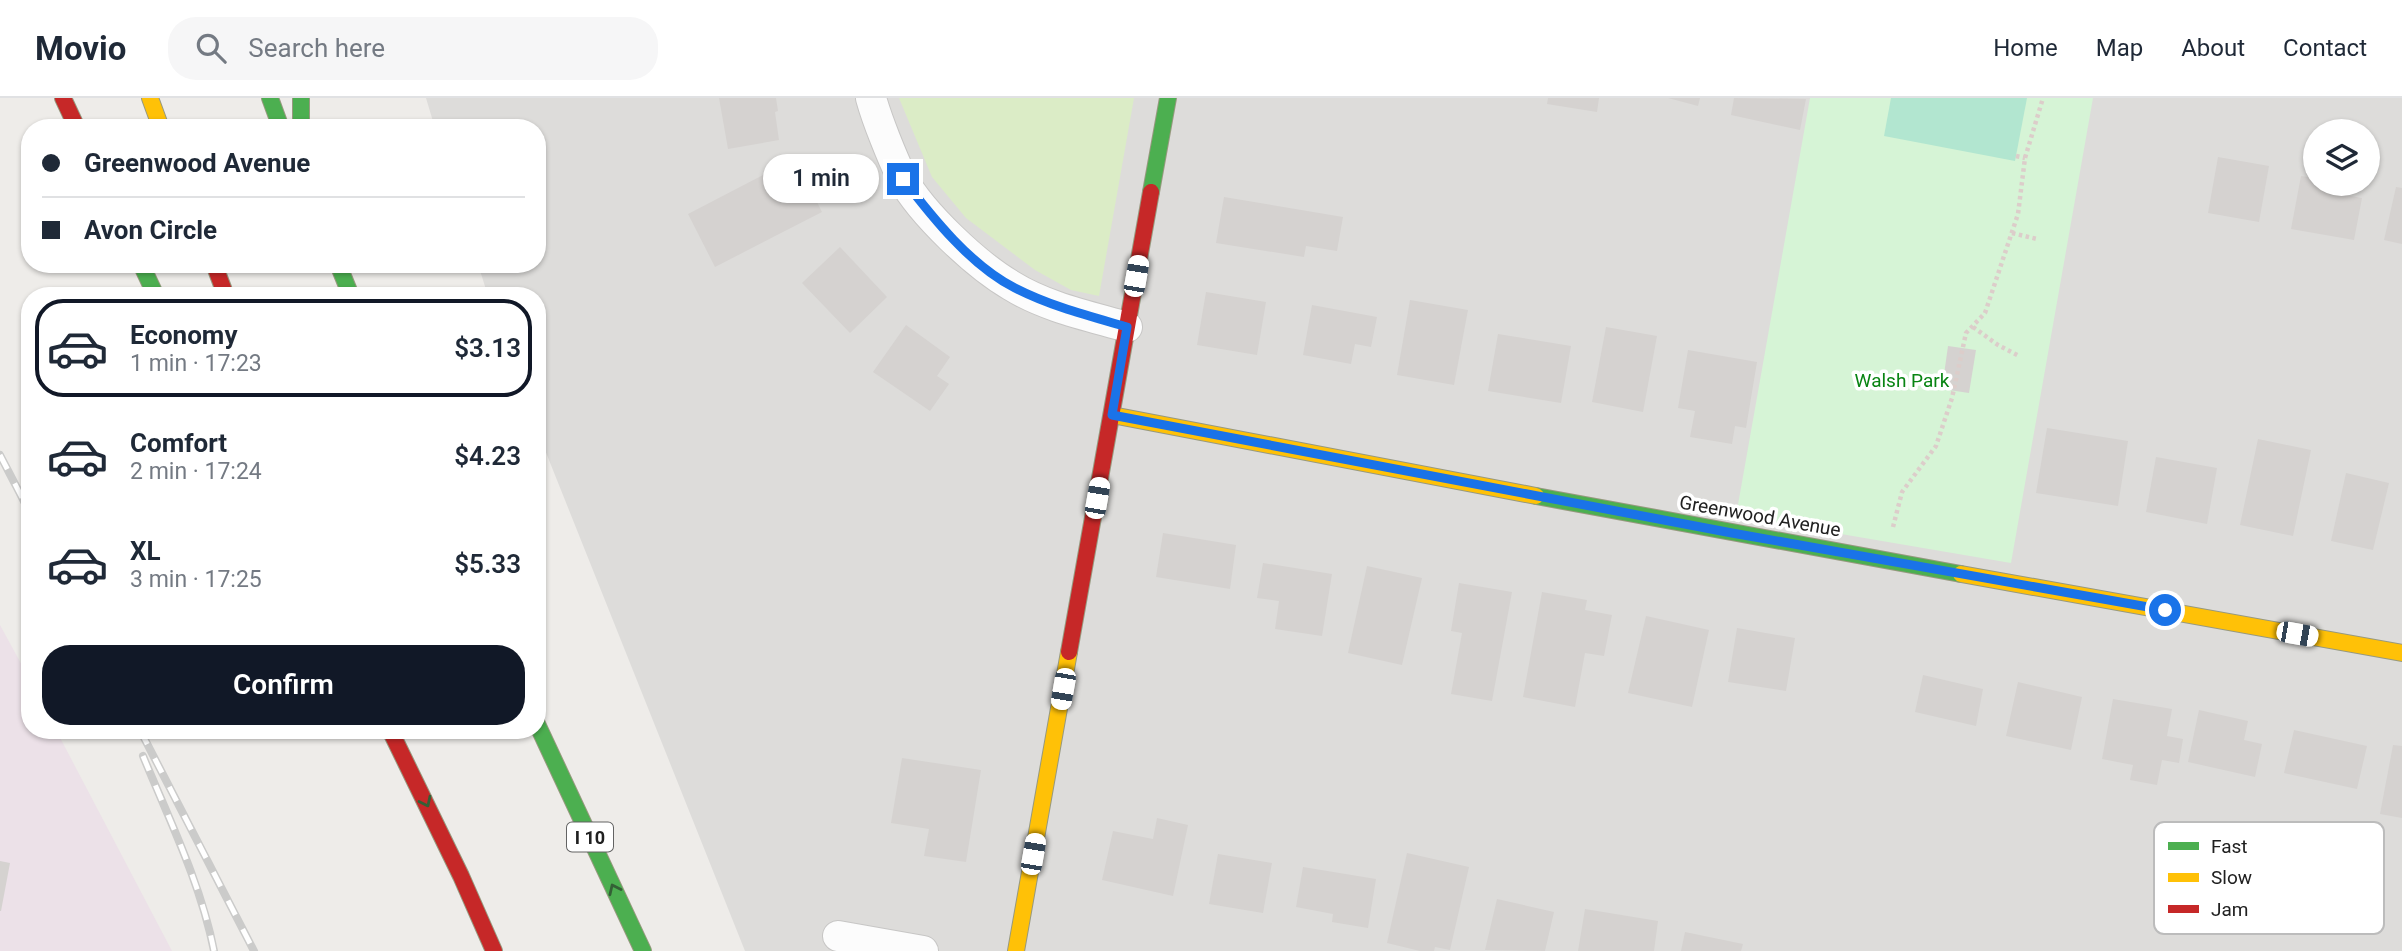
<!DOCTYPE html>
<meta charset="utf-8">
<style>
:root{--surface:#fff;--page:#f6f6f7;--text:#1f2937;--muted:#747a83;--line:#e0e1e3;--accent:#111827}
body{margin:0;font-family:Roboto,sans-serif;background:var(--page);color:var(--text);height:100vh;display:flex;flex-direction:column;font-size:26px;white-space:nowrap}
*{box-sizing:border-box;margin:0}
p{font-size:23px;color:var(--muted)}
.icon{flex:none;width:38px;height:38px;fill:none;stroke:currentColor;stroke-width:2;stroke-linecap:round;stroke-linejoin:round}
.map{position:relative;flex:1;overflow:hidden}
.panel{position:absolute;left:21px;top:189px;width:525px;height:452px;display:flex;flex-direction:column;background:var(--surface);border-radius:28px;box-shadow:0 2px 5px #0004}
.panel>*{flex:none}
.guide{position:absolute;left:21px;top:21px;width:525px;height:154px;border-radius:28px;box-shadow:0 2px 5px #0004;display:grid;align-content:center;height:154px;padding:0 21px;background:var(--surface)}
.controls{position:absolute;left:2303px;top:21px;display:grid;gap:14px}
.controls a{display:grid;place-items:center;width:77px;height:77px;border-radius:50%;background:var(--surface);box-shadow:0 2px 5px #0004;font-size:35px}
.end{position:absolute;width:32px;height:32px;margin:-16px;border:9px solid #1a73e8;background:#fff;box-shadow:0 0 0 4px #fff}
.from{border-radius:50%}
.bubble{position:absolute;height:49px;border-radius:24px;background:var(--surface);box-shadow:0 2px 5px #0004;font-size:23px;font-weight:600;line-height:49px;text-align:center}
.car{position:absolute;width:21px;height:42px;margin:-21px -10px;border-radius:9px;box-shadow:0 0 5px 2px #0007;background:linear-gradient(#fff 24%,#345 0 40%,#fff 0 76%,#345 0 86%,#fff 0)}
.guide b{display:flex;align-items:center;gap:24px;height:66px;font-size:26px}
.guide b+b{border-top:2px solid var(--line)}
.guide i{width:18px;height:18px;background:var(--text)}
ul{padding:12px 0 0;list-style:none}
li{display:flex;align-items:center;gap:21px;height:98px;margin:0 14px 10px;padding:0 7px;border:4px solid transparent;border-radius:28px}
li div{flex:1}
li b{display:block;font-size:26px}
li em{font-style:normal;font-weight:600}
li.selected{border-color:var(--accent)}
li>.icon{width:63px;height:63px;stroke-width:1.5}
.action{display:flex;gap:14px;margin-top:auto;padding:14px 21px}
.action a{flex:1;height:80px;border-radius:28px;background:var(--accent);color:#fff;font-size:28px;font-weight:600;line-height:80px;text-align:center}
header{display:flex;align-items:center;gap:42px;box-sizing:border-box;height:98px;padding:0 35px;background:var(--surface);border-bottom:2px solid var(--line)}
header strong{font-size:33px}
nav{display:flex;gap:38px;margin-inline-start:auto;font-size:24px}
.search{width:490px;height:63px;background:var(--page);display:flex;align-items:center;gap:18px;box-sizing:border-box;padding:0 24px;border-radius:28px;color:var(--muted);font-size:26px}
.map>svg:first-child{display:block}
</style>
<header>
<strong>Movio</strong>
<div class="search"><svg class="icon" aria-label="search" viewBox="0 0 24 24"><circle cx="10" cy="10" r="6"/><path d="M15 15l6 6"/></svg>Search here</div>
<nav><a>Home</a><a>Map</a><a>About</a><a>Contact</a></nav>
</header>
<div class="map">
<svg width="2402" height="853" viewBox="0 0 2402 853">
<rect width="100%" height="100%" fill="#eeece9"/>
<!-- residential -->
<path fill="#dddcda" fill-rule="evenodd" d="M426 0H2402V853H745L537 332V198H488L478 166H537V30H435ZM2315 33H2368V86H2315Z"/>
<!-- industrial -->
<path fill="#ece1e8" d="M0 527 30 582V632H56L172 853H0Z"/>
<!-- grass -->
<path fill="#dbecc6" d="M899 0H1134L1099 198 1071 192 1035 172 966 120 932 79Z"/>
<!-- park -->
<path fill="#d6f4d6" d="M1810 0H2093L2011 465 1736 418Z"/>
<!-- pitch -->
<path fill="#b2e6d0" d="M1891 0H2027L2015 63 1884 38Z"/>
<!-- building -->
<g fill="#d5d2d0">
<path d="M719 0H776L778 13 775 14 779 42 728 51Z"/>
<path d="M1548 0H1599L1597 14 1547 6Z"/>
<path d="M1668 0H1700L1698 8Z"/>
<path d="M1734 0 1806 1 1800 32 1731 17Z"/>
<path d="M2218 59 2269 68 2259 124 2208 115Z"/>
<path d="M782 67 790 82 803 76 822 114 715 169 688 116Z"/>
<path d="M2301 78 2315 80V86H2336L2334 95 2362 100 2354 142 2291 131Z"/>
<path d="M2396 89 2402 90V146L2384 142Z"/>
<path d="M1224 99 1343 119 1337 153 1306 148 1304 159 1216 145Z"/>
<path d="M840 149 887 199 850 235 802 185Z"/>
<path d="M1206 194 1266 204 1257 257 1197 247Z"/>
<path d="M1410 202 1468 212 1454 287 1397 277Z"/>
<path d="M1312 207 1377 219 1371 249 1355 246 1351 266 1303 257Z"/>
<path d="M906 227 950 259 937 278 949 286 930 313 873 274Z"/>
<path d="M1606 229 1657 238 1643 314 1592 304Z"/>
<path d="M1498 236 1571 248 1561 305 1488 293Z"/>
<path d="M1948 248 1976 252 1969 295 1942 291Z"/>
<path d="M1688 252 1757 264 1746 330 1735 328 1732 346 1690 339 1695 313 1678 310Z"/>
<path d="M2047 330 2128 343 2118 408 2036 395Z"/>
<path d="M2258 341 2311 352 2293 438 2240 427Z"/>
<path d="M2156 359 2217 370 2207 426 2146 414Z"/>
<path d="M2346 375 2389 385 2373 452 2331 443Z"/>
<path d="M1163 435 1236 447 1230 491 1156 479Z"/>
<path d="M1263 465 1332 476 1322 538 1275 531 1279 503 1257 500Z"/>
<path d="M1367 468 1422 480 1402 567 1348 555Z"/>
<path d="M1459 485 1512 494 1492 603 1451 596 1462 535 1451 533Z"/>
<path d="M1542 494 1587 502 1585 512 1612 517 1604 558 1585 555 1575 609 1523 599Z"/>
<path d="M1646 518 1709 532 1692 609 1628 595Z"/>
<path d="M1737 530 1795 540 1786 593 1728 584Z"/>
<path d="M1923 577 1983 591 1976 628 1915 614Z"/>
<path d="M2018 584 2082 599 2071 652 2006 638Z"/>
<path d="M2113 601 2172 611 2167 638 2183 641 2179 665 2162 662 2157 687 2130 682 2133 667 2102 661Z"/>
<path d="M2199 612 2248 623 2244 642 2262 646 2255 679 2188 664Z"/>
<path d="M2294 632 2367 648 2357 691 2284 675Z"/>
<path d="M2393 647 2402 648V720L2380 716Z"/>
<path d="M902 660 981 672 966 764 924 758 929 731 891 725Z"/>
<path d="M1157 720 1188 727 1173 798 1102 782 1113 733 1153 741Z"/>
<path d="M1407 755 1469 769 1450 852 1435 849 1434 853H1420L1387 845Z"/>
<path d="M1218 756 1272 765 1263 815 1209 806Z"/>
<path d="M0 763 10 765 1 813H0Z"/>
<path d="M1303 769 1376 781 1368 830 1332 824 1333 816 1296 809Z"/>
<path d="M1497 801 1554 814 1545 853 1485 852Z"/>
<path d="M1585 811 1658 823 1654 853H1578Z"/>
<path d="M1685 834 1743 846 1741 853H1681Z"/>
</g>
<g fill="none" stroke-linecap="round" stroke-linejoin="round">
<!-- street casing -->
<g stroke="#c7c6c5" stroke-width="32">
<g id="street">
<path d="M871 0C877 22 892 59 902 80 922 116 976 167 1012 188 1046 209 1089 218 1127 229"/>
<path d="M838 838 923 853"/>
</g>
</g>
<!-- fast casing -->
<g stroke="#97997f" stroke-width="18">
<g id="fast">
<path d="M270 0 281 30"/>
<path d="M301 0V30"/>
<path d="M1151 94 1168 0"/>
<path d="M141 166 156 198"/>
<path d="M338 166 351 198"/>
<path d="M1536 398 1961 476"/>
<path d="M537 626 643 853"/>
</g>
</g>
<!-- slow casing -->
<g stroke="#97997f" stroke-width="18">
<g id="slow">
<path d="M150 0 161 30"/>
<path d="M1112 317 1536 398"/>
<path d="M1961 476 2402 555"/>
<path d="M1016 853 1069 554"/>
</g>
</g>
<!-- jam casing -->
<g stroke="#97997f" stroke-width="18">
<g id="jam">
<path d="M63 0 77 30"/>
<path d="M214 166 226 198"/>
<path d="M1069 554 1151 94"/>
<path d="M390 632 461 778 494 853"/>
</g>
</g>
<!-- path -->
<g stroke="#dccdca" stroke-width="4.5" stroke-dasharray="3.5 3.5" stroke-linecap="butt">
<path d="M2016 58 2025 60"/>
<path d="M2012 135 2037 141"/>
<path d="M1973 229 1998 247 2019 258"/>
<path d="M1893 429 1902 394 1936 348 1952 300 1966 235 1985 215 2018 116 2025 60 2043 0"/>
</g>
<!-- street -->
<use href="#street" stroke="#fcfcfc" stroke-width="30"/>
<!-- fast -->
<use href="#fast" stroke="#4caf50" stroke-width="16"/>
<!-- slow -->
<use href="#slow" stroke="#ffc107" stroke-width="16"/>
<!-- jam -->
<use href="#jam" stroke="#c62828" stroke-width="16"/>
<!-- rail casing -->
<g stroke="#cbcbca" stroke-width="8">
<g id="rail">
<path d="M0 357 30 415"/>
<path d="M140 632 254 853"/>
<path d="M143 658C169 721 201 786 214 853"/>
</g>
</g>
<!-- rail -->
<use href="#rail" stroke="#fff" stroke-width="5" stroke-dasharray="16" stroke-linecap="butt"/>
</g>
<!-- one-way arrows -->
<defs><path id="oneway-chevron" d="M-2-3.5L2.5 0L-2 3.5" fill="none" stroke-width="1.6" stroke-linecap="round" stroke-linejoin="round" transform="scale(1.75)"/></defs>
<g stroke="#346036">
<use href="#oneway-chevron" transform="translate(426 704) rotate(64)"/>
<use href="#oneway-chevron" transform="translate(614 791) rotate(-115)"/>
</g>
<g fill="none" stroke-linecap="round" stroke-linejoin="round">
<!-- route -->
<path stroke="#1a73e8" stroke-width="9" d="M903 81C932 119 971 168 1015 190 1050 208 1089 218 1127 229L1112 317 1732 435 2165 512"/>
</g>
<g text-anchor="middle" dominant-baseline="central" stroke-width="7" stroke-linejoin="round" paint-order="stroke">
<!-- shield labels -->
<rect fill="#fff" stroke="#636363" stroke-width="2" x="567" y="724.5" width="46" height="29" rx="5"/>
<g font-size="18" font-weight="bold" fill="#202020">
<text x="590" y="739">I 10</text>
</g>
<!-- park labels -->
<g font-size="19" fill="#088412" stroke="#fff">
<text x="1902" y="282">Walsh Park</text>
</g>
<!-- street labels -->
<g font-size="19" fill="#202020" stroke="#fff">
<text transform="translate(1760 418) rotate(10)">Greenwood Avenue</text>
</g>
</g>
<!-- legend -->
<rect x="2154" y="724" width="230" height="112" rx="10" fill="#fff" stroke="#bcbcbc" stroke-width="2"/>
<rect x="2168" y="744" width="31" height="8" fill="#4caf50"/>
<rect x="2168" y="775" width="31" height="9" fill="#ffc107"/>
<rect x="2168" y="807" width="31" height="8" fill="#c62828"/>
<g font-size="19" fill="#202020">
<text x="2211" y="755">Fast</text>
<text x="2211" y="786">Slow</text>
<text x="2211" y="818">Jam</text>
</g>
</svg>
<div class="controls">
<a><svg class="icon" aria-label="layers" viewBox="0 0 24 24"><path d="M12 4l9 5-9 5-9-5zM3 14l9 5 9-5"/></svg></a>
</div>
<i class="end from" style="left:2165px;top:512px"></i>
<i class="end" style="left:903px;top:81px"></i>
<div class="bubble" style="left:763px;top:56px;width:116px">1 min</div>
<i class="car" style="left:1136px;top:178px;rotate:10deg"></i>
<i class="car" style="left:1097px;top:400px;rotate:10deg"></i>
<i class="car" style="left:2297px;top:536px;rotate:100deg"></i>
<i class="car" style="left:1063px;top:591px;rotate:190deg"></i>
<i class="car" style="left:1033px;top:756px;rotate:10deg"></i>
<div class="guide">
<b><i class="from"></i>Greenwood Avenue</b>
<b><i></i>Avon Circle</b>
</div>
<section class="panel">
<ul>
<li class="selected"><svg class="icon" aria-label="car" viewBox="0 0 24 24"><path d="M5 17H2v-5l4-1 3-4h7l3 4 3 1v5h-3M9 17h6M6 11h13"/><circle cx="7" cy="17" r="2"/><circle cx="17" cy="17" r="2"/></svg><div><b>Economy</b><p>1 min · 17:23</p></div><em>$3.13</em></li>
<li><svg class="icon" aria-label="car" viewBox="0 0 24 24"><path d="M5 17H2v-5l4-1 3-4h7l3 4 3 1v5h-3M9 17h6M6 11h13"/><circle cx="7" cy="17" r="2"/><circle cx="17" cy="17" r="2"/></svg><div><b>Comfort</b><p>2 min · 17:24</p></div><em>$4.23</em></li>
<li><svg class="icon" aria-label="car" viewBox="0 0 24 24"><path d="M5 17H2v-5l4-1 3-4h7l3 4 3 1v5h-3M9 17h6M6 11h13"/><circle cx="7" cy="17" r="2"/><circle cx="17" cy="17" r="2"/></svg><div><b>XL</b><p>3 min · 17:25</p></div><em>$5.33</em></li>
</ul>
<div class="action"><a>Confirm</a></div>
</section>
</div>
